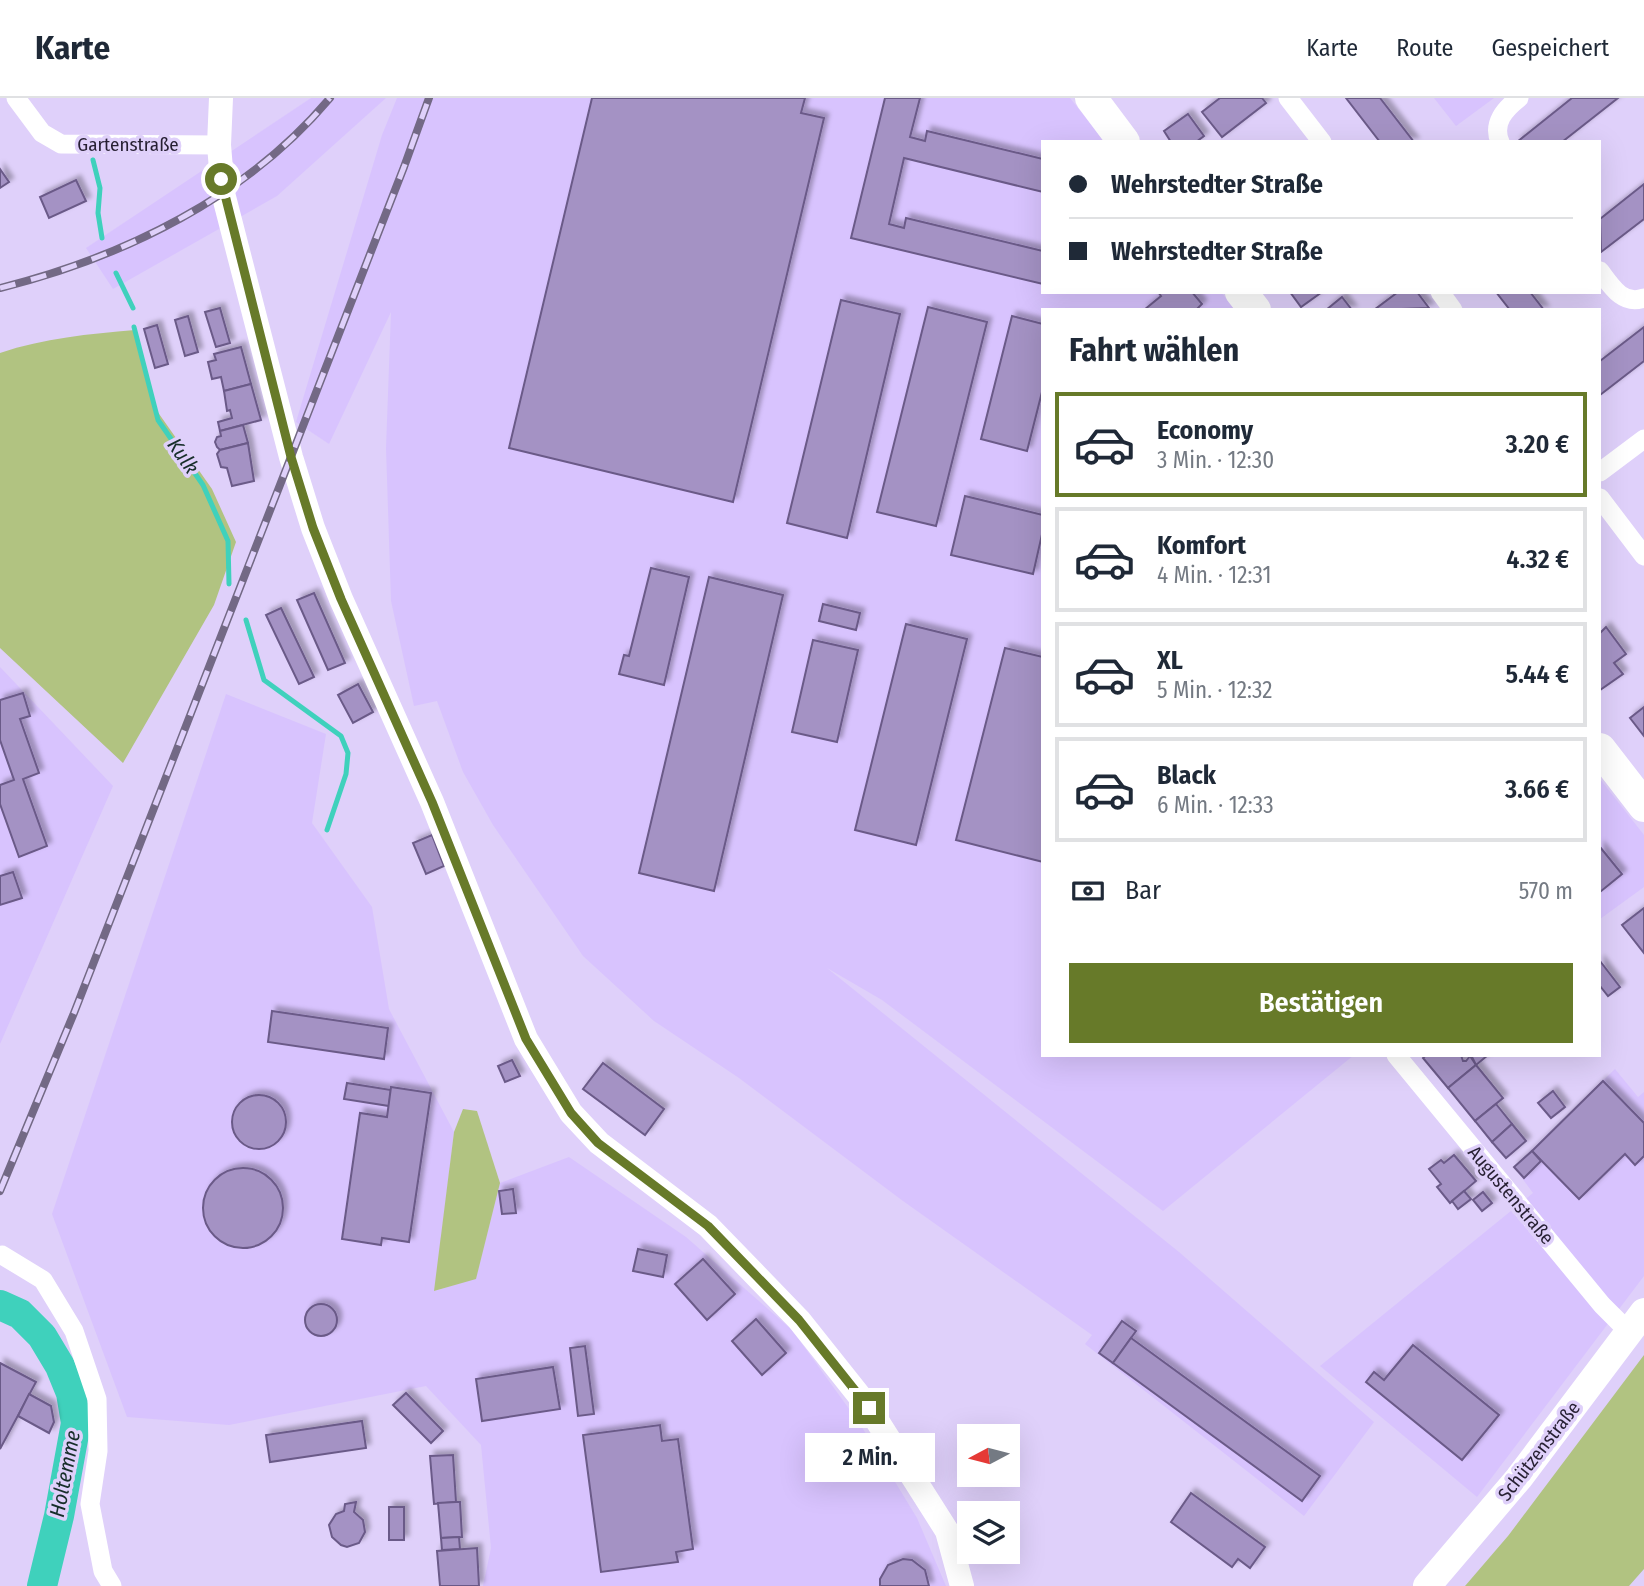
<!DOCTYPE html>
<html lang="de">
<meta charset="utf-8">
<style>
:root{--surface:#fff;--page:#f2f2f3;--text:#1f2937;--muted:#747a83;--line:#e0e1e3;--accent:#677a29}
body{margin:0;font-family:"Fira Sans Condensed",sans-serif;background:var(--page);color:var(--text);height:100vh;display:flex;flex-direction:column;font-size:26px;white-space:nowrap}
*{box-sizing:border-box;margin:0}
p{font-size:23px;color:var(--muted)}
.icon{flex:none;width:38px;height:38px;fill:none;stroke:currentColor;stroke-width:2;stroke-linecap:round;stroke-linejoin:round}
.map{position:relative;flex:1;overflow:hidden}
.sheet{position:absolute;left:1041px;top:210px;width:560px;height:749px;display:flex;flex-direction:column;background:var(--surface);border-radius:0px;box-shadow:0 7px 28px #0002}
.sheet>*{flex:none}
.banner{position:absolute;left:1041px;top:42px;width:560px;height:154px;border-radius:0px;box-shadow:0 7px 28px #0002;display:grid;align-content:center;height:154px;padding:0 28px;background:var(--surface)}
.needle{width:46px;rotate:263deg}
.fabs{position:absolute;left:957px;top:1326px;display:grid;gap:14px}
.fabs a{display:grid;place-items:center;width:63px;height:63px;border-radius:0px;background:var(--surface);box-shadow:0 7px 28px #0002;font-size:35px}
.end{position:absolute;width:32px;height:32px;margin:-16px;border:9px solid #677a29;background:#fff;box-shadow:0 0 0 4px #fff}
.from{border-radius:50%}
.bubble{position:absolute;height:49px;border-radius:0px;background:var(--surface);box-shadow:0 7px 28px #0002;font-size:23px;font-weight:600;line-height:49px;text-align:center}
.banner b{display:flex;align-items:center;gap:24px;height:66px;font-size:26px}
.banner b+b{border-top:2px solid var(--line)}
.banner i{width:18px;height:18px;background:var(--text)}
ul{padding:0;list-style:none}
li{display:flex;align-items:center;gap:21px;height:105px;margin:0 14px 10px;padding:0 14px;border:4px solid var(--line);border-radius:0px}
li div{flex:1}
li b{display:block;font-size:26px}
li em{font-style:normal;font-weight:600}
li.current{border-color:var(--accent)}
li>.icon{width:63px;height:63px;stroke-width:1.5}
h2{padding:0 28px;font-size:32px;line-height:84px}
.pay{display:flex;align-items:center;gap:18px;height:77px;padding:0 28px;font-size:26px}
.pay p{margin-inline-start:auto}
.button{display:flex;gap:14px;margin-top:auto;padding:14px 28px}
.button a{flex:1;height:80px;border-radius:0px;background:var(--accent);color:#fff;font-size:28px;font-weight:600;line-height:80px;text-align:center}
header{display:flex;align-items:center;gap:42px;box-sizing:border-box;height:98px;padding:0 35px;background:var(--surface);border-bottom:2px solid var(--line)}
header strong{font-size:33px}
nav{display:flex;gap:38px;margin-inline-start:auto;font-size:24px}
.map>svg:first-child{display:block}
</style>
<header>
<strong>Karte</strong>
<nav><a>Karte</a><a>Route</a><a>Gespeichert</a></nav>
</header>
<div class="map">
<svg width="1644" height="1488" viewBox="0 0 1644 1488">
<defs>
<filter id="shadow"><feDropShadow dx="4.5" dy="-4.5" stdDeviation="2" flood-color="#0004"/></filter>
</defs>
<rect width="100%" height="100%" fill="#dfd0fa"/>
<!-- built -->
<g fill="#d8c3fe">
<path d="M311 0H386L277 98 113 191 86 150Z"/>
<path d="M397 0H1070L1105 44H1043V194H1221L1235 212H1043V957H1354L1163 1113 882 902 827 870 1179 1154 1374 1324 1304 1418 1085 1246 1092 1237 903 1103 739 980 654 923 583 858 493 727 463 674 437 603 414 608 391 503 386 350 391 214 329 346 296 324 382 37Z"/>
<path d="M1434 0H1494L1456 28Z"/>
<path d="M0 569 113 688 0 946Z"/>
<path d="M226 596 326 636 312 725 372 809 389 911 454 1034 435 1193 476 1180 500 1085 569 1059 686 1139 792 1232 860 1326 917 1420 946 1488H483L491 1450 481 1347 426 1288 229 1327 127 1319 52 1116Z"/>
<path d="M1600 681 1644 737V789L1600 821Z"/>
<path d="M1615 971 1638 999 1644 994V1178L1477 1399 1320 1268 1533 1095 1514 1069Z"/>
</g>
<!-- green -->
<g fill="#b1c381">
<path d="M135 232 157 313 212 391 236 444 214 507 123 665 0 550V255C44 240 89 236 135 232Z"/>
<path d="M463 1011 477 1013 500 1085 476 1181 434 1193 454 1034Z"/>
<path d="M1644 1257V1471L1629 1488H1465L1508 1438Z"/>
</g>
<g fill="none" stroke-linecap="round" stroke-linejoin="round">
<!-- stream -->
<g stroke="#3fd1bc" stroke-width="5">
<path d="M93 62 100 90 98 115 102 140"/>
<path d="M116 175 133 210"/>
<path d="M134 229 158 322 203 387 228 443 229 486"/>
<path d="M246 522 264 582 341 638 348 655 346 676 327 732"/>
</g>
<!-- river -->
<path stroke="#3fd1bc" stroke-width="30" d="M0 1207 20 1216 42 1238 60 1268 71 1295 76 1325 59 1418 42 1488"/>
</g>
<!-- building -->
<g fill="#a492c4" stroke="#6b5a88" stroke-width="2" filter="url(#shadow)">
<path d="M592 0H805L801 15 824 20 733 404 509 350Z"/>
<path d="M885 0H920L910 39 925 43 927 33 1043 61V94L904 60 889 126 904 130 906 120 1043 153V186L851 140Z"/>
<path d="M1220 0H1262L1266 5 1222 39 1202 14Z"/>
<path d="M1346 0H1380L1414 44H1380Z"/>
<path d="M1572 0H1618L1562 44H1517Z"/>
<path d="M1188 16 1204 38 1196 44H1171L1164 33Z"/>
<path d="M0 71 9 84 0 90Z"/>
<path d="M76 82 86 103 49 120 40 99Z"/>
<path d="M1644 86V121L1601 154 1600 121Z"/>
<path d="M1158 194H1192L1202 206 1196 212H1144L1161 198Z"/>
<path d="M1290 194H1322L1301 209Z"/>
<path d="M1398 194H1417L1429 210 1374 212Z"/>
<path d="M1496 194H1530L1544 212H1510Z"/>
<path d="M1342 199 1352 212H1326Z"/>
<path d="M841 202 900 216 847 440 787 425Z"/>
<path d="M928 209 987 224 936 428 877 414Z"/>
<path d="M220 210 230 245 216 249 205 214Z"/>
<path d="M188 218 198 254 185 258 175 222Z"/>
<path d="M1012 218 1043 226V290L1027 353 981 341Z"/>
<path d="M157 227 168 266 155 270 144 231Z"/>
<path d="M1644 229V263L1600 297V263Z"/>
<path d="M241 249 251 286 224 293 221 279 212 281 208 264 216 262 214 256Z"/>
<path d="M251 286 261 322 220 333 218 324 232 320 230 312 227 313 224 293Z"/>
<path d="M243 327 248 345 220 352 217 349 215 344 217 339 221 338 220 333Z"/>
<path d="M248 345 254 383 232 388 227 370 221 369 217 356 220 352Z"/>
<path d="M965 398 1043 417V432L1033 476 951 457Z"/>
<path d="M651 470 689 479 664 587 619 576 624 557 629 558Z"/>
<path d="M709 479 783 497 714 793 639 775Z"/>
<path d="M314 495 345 565 328 572 297 502Z"/>
<path d="M823 506 860 515 856 532 819 523Z"/>
<path d="M281 510 314 579 299 586 266 517Z"/>
<path d="M906 526 967 541 916 747 855 732Z"/>
<path d="M1606 529 1626 556 1614 565 1623 576 1600 592V535Z"/>
<path d="M813 542 858 552 837 644 792 634Z"/>
<path d="M1005 550 1043 559V764L956 742Z"/>
<path d="M358 586 373 614 353 625 338 597Z"/>
<path d="M23 595 30 618 20 621 39 675 23 681 47 748 19 759 0 706V687L14 682 0 642V602Z"/>
<path d="M1644 609V638L1630 620Z"/>
<path d="M432 737 444 768 426 776 413 745Z"/>
<path d="M1600 749 1622 776 1600 794Z"/>
<path d="M13 774 22 800 0 807V778Z"/>
<path d="M1644 810V855L1622 827Z"/>
<path d="M1600 863 1620 889 1608 898 1600 888Z"/>
<path d="M272 913 388 930 384 961 268 944Z"/>
<path d="M1426 957H1461L1463 963H1466L1470 958 1476 967 1448 990 1423 960Z"/>
<path d="M1471 957H1488L1476 967Z"/>
<path d="M512 962 520 978 505 984 498 968Z"/>
<path d="M603 965 664 1011 645 1037 583 991Z"/>
<path d="M1476 967 1503 1000 1475 1023 1448 990Z"/>
<path d="M1603 983 1644 1025V1058L1635 1067 1625 1056 1579 1101 1532 1053Z"/>
<path d="M347 985 391 992 389 1008 344 1001Z"/>
<path d="M391 989 431 995 409 1144 382 1140 381 1147 342 1141 360 1015 387 1019Z"/>
<path d="M1553 993 1565 1009 1551 1020 1538 1005Z"/>
<circle cx="259" cy="1024" r="27"/>
<path d="M1496 1006 1512 1026 1492 1044 1475 1023Z"/>
<path d="M1512 1026 1526 1043 1506 1060 1492 1044Z"/>
<path d="M1532 1053 1541 1063 1524 1080 1514 1069Z"/>
<path d="M1454 1057 1476 1083 1450 1105 1437 1089 1441 1086 1429 1071 1441 1062 1444 1065Z"/>
<circle cx="243" cy="1110" r="40"/>
<path d="M513 1091 516 1115 502 1116 499 1093Z"/>
<path d="M1464 1093 1471 1101 1458 1111 1452 1103Z"/>
<path d="M1483 1094 1492 1105 1482 1113 1473 1102Z"/>
<path d="M638 1151 667 1157 663 1179 633 1173Z"/>
<path d="M703 1161 735 1196 707 1222 675 1186Z"/>
<circle cx="321" cy="1222" r="16"/>
<path d="M756 1221 786 1255 762 1277 732 1243Z"/>
<path d="M1122 1223 1136 1233 1113 1265 1099 1255Z"/>
<path d="M1131 1240 1320 1378 1302 1403 1113 1265Z"/>
<path d="M1413 1247 1499 1317 1462 1362 1366 1284 1374 1274 1384 1282Z"/>
<path d="M585 1248 594 1316 578 1318 570 1250Z"/>
<path d="M0 1265 36 1284 0 1351Z"/>
<path d="M553 1269 560 1311 482 1323 476 1281Z"/>
<path d="M406 1295 443 1333 431 1345 393 1307Z"/>
<path d="M29 1296 51 1308 54 1324 49 1335 18 1318Z"/>
<path d="M362 1323 366 1350 270 1364 266 1337Z"/>
<path d="M660 1327 662 1343 678 1341 693 1451 676 1454 678 1464 601 1474 583 1337Z"/>
<path d="M453 1357 456 1404 434 1406 430 1358Z"/>
<path d="M1191 1395 1265 1449 1250 1470 1238 1461 1232 1469 1171 1424Z"/>
<path d="M356 1404 354 1414 363 1422 365 1434 359 1445 347 1449 341 1447 332 1439 329 1427 336 1416 344 1413 345 1406Z"/>
<path d="M456 1404H460L462 1439 441 1440 438 1405Z"/>
<rect x="389" y="1409" width="15" height="33"/>
<path d="M459 1439 460 1451 442 1452 441 1440Z"/>
<path d="M477 1450 479 1488H440L437 1453Z"/>
<path d="M903 1461 912 1462 925 1472 929 1488H880V1481L888 1467Z"/>
</g>
<g fill="none" stroke-linecap="round" stroke-linejoin="round">
<!-- minor -->
<g stroke="#fff" stroke-width="19">
<path d="M16 0 42 35 61 46 219 47"/>
<path d="M1288 0 1322 44"/>
<path d="M1500 44C1492 25 1505 11 1519 0"/>
<path d="M1600 173C1611 188 1623 208 1644 200"/>
<path d="M1440 194 1453 212"/>
<path d="M1600 374 1644 341"/>
<path d="M1600 400 1644 458"/>
<path d="M1396 957 1602 1207 1629 1234"/>
<path d="M2 1157 43 1182 74 1233 97 1301 98 1353 90 1406 103 1473 112 1488"/>
</g>
<!-- tertiary -->
<path stroke="#fff" stroke-width="24" d="M221 0 219 47 223 95 291 359 313 430 341 501 432 704 526 941 571 1015 599 1045 708 1128 799 1222 869 1310 947 1433 962 1488"/>
<!-- secondary -->
<path stroke="#fff" stroke-width="28" d="M1427 1488 1519 1380 1644 1214"/>
<!-- primary -->
<g stroke="#fff" stroke-width="32">
<path d="M1091 0 1124 44"/>
<path d="M1241 194 1255 212"/>
<path d="M1600 651 1644 708"/>
</g>
<!-- rail casing -->
<g stroke="#736985" stroke-width="8">
<g id="rail">
<path d="M0 190C124 159 247 99 330 0"/>
<path d="M0 1093 74 915 404 69 429 0"/>
</g>
</g>
<!-- rail -->
<use href="#rail" stroke="#dfd0fa" stroke-width="5" stroke-dasharray="16" stroke-linecap="butt"/>
</g>
<g fill="none" stroke-linecap="round" stroke-linejoin="round">
<!-- route -->
<path stroke="#677a29" stroke-width="9" d="M221 81 291 359 313 430 341 501 432 704 526 941 571 1015 598 1045 708 1128 799 1222 869 1310"/>
</g>
<g text-anchor="middle" dominant-baseline="central" stroke-width="7" stroke-linejoin="round" paint-order="stroke">
<!-- street labels -->
<g font-size="19" fill="#261f32" stroke="#dfd0fa">
<text x="128" y="46">Gartenstraße</text>
<text transform="translate(1511 1097) rotate(50)">Augustenstraße</text>
<text transform="translate(1539 1353) rotate(-52)">Schützenstraße</text>
</g>
<!-- water labels -->
<g font-size="21" font-style="italic" fill="#172e2a" stroke="#dfd0fa">
<text transform="translate(183 358) rotate(55)">Kulk</text>
<text transform="translate(65 1376) rotate(-79)">Holtemme</text>
</g>
</g>
</svg>
<div class="fabs">
<a><svg class="needle" viewBox="-14 -14 28 28"><path d="M0-13l5 13h-10z" fill="#e53935"/><path d="M0 13l5-13h-10z" fill="#747a83"/></svg></a>
<a><svg class="icon" aria-label="layers" viewBox="0 0 24 24"><path d="M12 4l9 5-9 5-9-5zM3 14l9 5 9-5"/></svg></a>
</div>
<i class="end from" style="left:221px;top:81px"></i>
<i class="end" style="left:869px;top:1310px"></i>
<div class="bubble" style="left:805px;top:1335px;width:130px">2 Min.</div>
<div class="banner">
<b><i class="from"></i>Wehrstedter Straße</b>
<b><i></i>Wehrstedter Straße</b>
</div>
<section class="sheet">
<h2>Fahrt wählen</h2>
<ul>
<li class="current"><svg class="icon" aria-label="car" viewBox="0 0 24 24"><path d="M5 17H2v-5l4-1 3-4h7l3 4 3 1v5h-3M9 17h6M6 11h13"/><circle cx="7" cy="17" r="2"/><circle cx="17" cy="17" r="2"/></svg><div><b>Economy</b><p>3 Min. · 12:30</p></div><em>3.20 €</em></li>
<li><svg class="icon" aria-label="car" viewBox="0 0 24 24"><path d="M5 17H2v-5l4-1 3-4h7l3 4 3 1v5h-3M9 17h6M6 11h13"/><circle cx="7" cy="17" r="2"/><circle cx="17" cy="17" r="2"/></svg><div><b>Komfort</b><p>4 Min. · 12:31</p></div><em>4.32 €</em></li>
<li><svg class="icon" aria-label="car" viewBox="0 0 24 24"><path d="M5 17H2v-5l4-1 3-4h7l3 4 3 1v5h-3M9 17h6M6 11h13"/><circle cx="7" cy="17" r="2"/><circle cx="17" cy="17" r="2"/></svg><div><b>XL</b><p>5 Min. · 12:32</p></div><em>5.44 €</em></li>
<li><svg class="icon" aria-label="car" viewBox="0 0 24 24"><path d="M5 17H2v-5l4-1 3-4h7l3 4 3 1v5h-3M9 17h6M6 11h13"/><circle cx="7" cy="17" r="2"/><circle cx="17" cy="17" r="2"/></svg><div><b>Black</b><p>6 Min. · 12:33</p></div><em>3.66 €</em></li>
</ul>
<div class="pay"><svg class="icon" aria-label="cash" viewBox="0 0 24 24"><path d="M3 7h18v10H3z"/><circle cx="12" cy="12" r="2"/></svg>Bar<p>570 m</p></div>
<div class="button"><a>Bestätigen</a></div>
</section>
</div>
